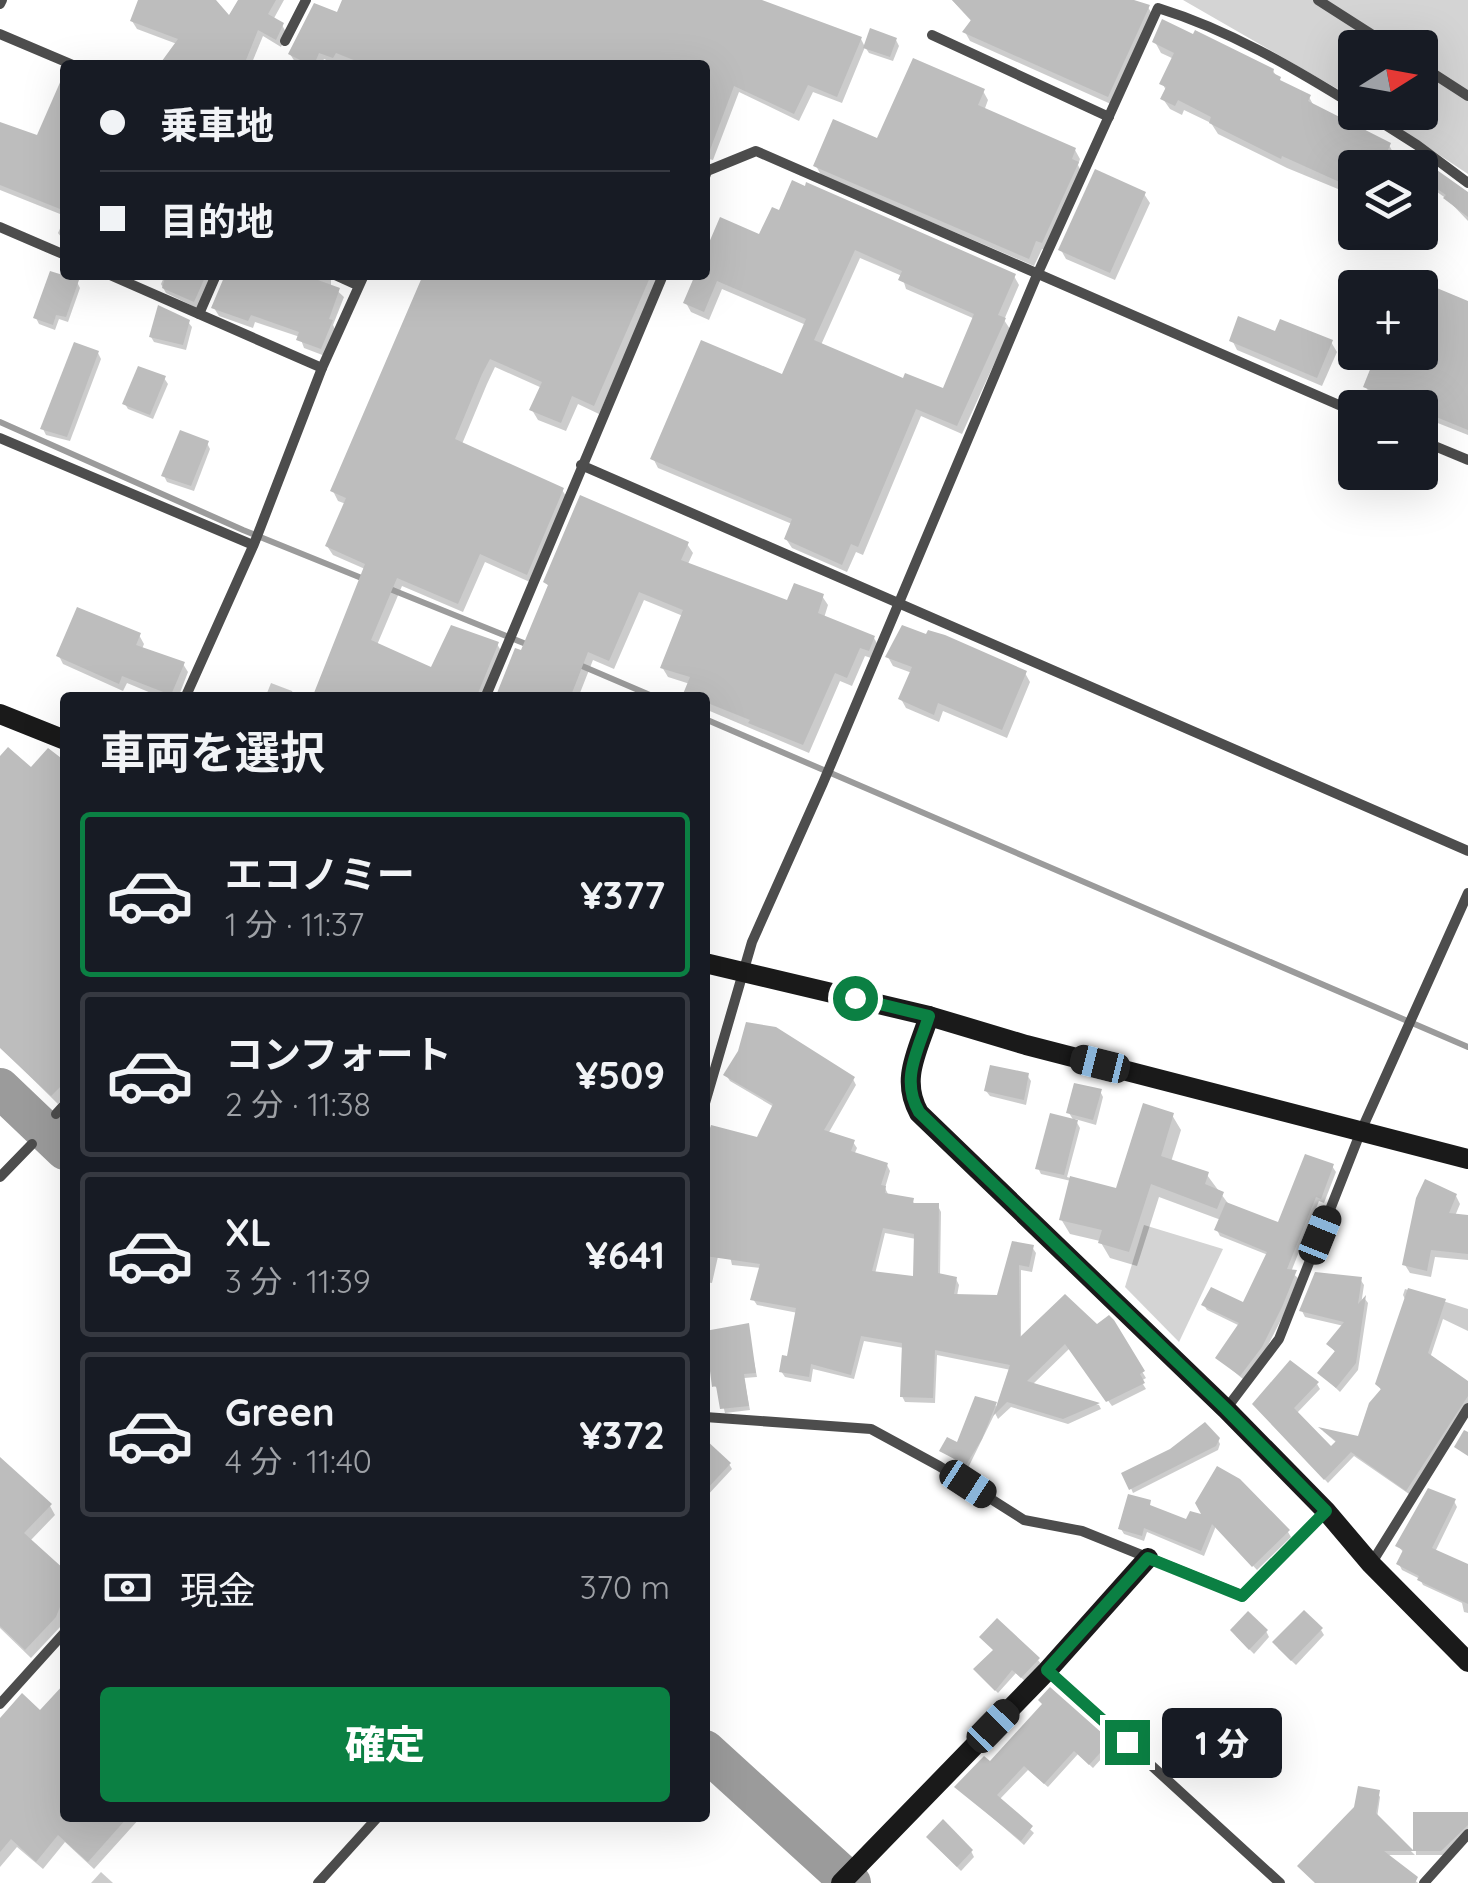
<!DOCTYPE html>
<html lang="ja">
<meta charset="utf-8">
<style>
:root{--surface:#171b24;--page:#242831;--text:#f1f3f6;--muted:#9ea1a6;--line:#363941;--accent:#0b8043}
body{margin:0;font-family:Quicksand,"Noto Sans JP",sans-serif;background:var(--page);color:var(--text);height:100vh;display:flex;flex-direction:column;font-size:38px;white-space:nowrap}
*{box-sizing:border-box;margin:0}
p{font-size:32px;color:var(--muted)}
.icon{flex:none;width:55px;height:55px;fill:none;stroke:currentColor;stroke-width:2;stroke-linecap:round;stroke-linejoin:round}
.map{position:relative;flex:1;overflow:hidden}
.sheet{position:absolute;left:60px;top:692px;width:650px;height:1130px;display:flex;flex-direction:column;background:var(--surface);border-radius:10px;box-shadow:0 10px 40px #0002}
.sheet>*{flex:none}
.hud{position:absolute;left:60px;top:60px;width:650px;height:220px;border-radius:10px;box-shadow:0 10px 40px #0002;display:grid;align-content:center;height:220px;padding:0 40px;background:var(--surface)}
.needle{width:65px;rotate:79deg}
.tools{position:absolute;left:1338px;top:30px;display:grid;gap:20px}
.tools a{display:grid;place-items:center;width:100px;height:100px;border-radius:10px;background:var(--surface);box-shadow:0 10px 40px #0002;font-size:50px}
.end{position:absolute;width:45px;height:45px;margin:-22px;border:12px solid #0b8043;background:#fff;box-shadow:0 0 0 5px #fff}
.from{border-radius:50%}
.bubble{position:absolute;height:70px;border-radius:10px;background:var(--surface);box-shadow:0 10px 40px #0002;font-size:32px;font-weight:800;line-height:70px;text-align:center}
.car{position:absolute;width:30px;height:60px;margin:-30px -15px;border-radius:12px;box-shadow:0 0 8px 2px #0007;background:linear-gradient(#222 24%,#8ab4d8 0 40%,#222 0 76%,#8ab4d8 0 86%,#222 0)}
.hud b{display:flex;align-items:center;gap:35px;height:95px;font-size:38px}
.hud b+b{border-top:2px solid var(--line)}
.hud i{width:25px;height:25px;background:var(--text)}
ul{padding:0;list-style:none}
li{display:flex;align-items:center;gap:30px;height:165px;margin:0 20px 15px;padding:0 20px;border:5px solid var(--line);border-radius:10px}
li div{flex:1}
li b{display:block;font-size:38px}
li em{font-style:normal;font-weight:800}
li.current{border-color:var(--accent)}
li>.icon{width:90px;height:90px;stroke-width:1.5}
h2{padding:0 40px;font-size:45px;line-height:120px}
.pay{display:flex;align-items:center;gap:25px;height:110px;padding:0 40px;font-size:38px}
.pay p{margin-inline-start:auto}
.button{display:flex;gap:20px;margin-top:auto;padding:20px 40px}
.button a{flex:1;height:115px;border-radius:10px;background:var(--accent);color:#fff;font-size:40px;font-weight:800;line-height:115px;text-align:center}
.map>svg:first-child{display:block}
</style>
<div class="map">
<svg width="1468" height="1883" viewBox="0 0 1468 1883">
<rect width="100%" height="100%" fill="#fff"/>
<!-- green -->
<g fill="#d4d4d4">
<path d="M1183 0H1468V174L1376 113 1420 112V48H1355V99Z"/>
<path d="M1144 1225 1223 1249 1179 1342 1125 1287Z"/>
</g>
<!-- shadow -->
<g fill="#0003" fill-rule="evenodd">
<path d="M140 0H213L230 19 240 0H284L273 20 282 25 287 34 281 47 263 36 251 65H168L177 44 137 29 132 21Z"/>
<path d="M345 0H758L861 39 865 47 896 40 899 46 893 61 869 53 865 47 842 103 813 92 799 121 739 92 713 160 705 158V65H353L340 60 338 65 324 59 321 65 295 62 290 54 339 15Z"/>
<path d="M952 0H1126L1148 7 1153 16 1113 105 970 41 965 32 973 23Z"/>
<path d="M1155 42 1273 71 1282 84 1309 97 1315 108 1389 145 1395 156 1390 168H1355V196L1287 168 1218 134 1211 123 1184 110 1182 115 1170 109 1163 99 1167 92 1162 83 1174 59 1161 53Z"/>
<path d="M65 83V216L0 190V124L38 138Z"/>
<path d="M983 91 988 100 984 111 1075 150 1080 159 1078 165 1082 173 1047 251 1042 249 1034 266 821 175 816 166 879 142Z"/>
<path d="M1420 169 1468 194V221L1447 199 1423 182Z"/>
<path d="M1144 194 1150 203 1115 280 1066 259 1061 250Z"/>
<path d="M773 210 1014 276 1019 285 1004 320 1010 329 962 434 921 416 863 555 856 552 847 572 792 548 786 539 792 524 658 468 653 458 783 378 806 325 722 289 709 320 691 312 686 303 698 275H705V258L761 238ZM860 258 902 276 906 289 975 319 944 391 904 381 821 345Z"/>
<path d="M65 217V242L58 233Z"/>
<path d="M165 275H222L212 279 199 309 166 293 161 284Z"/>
<path d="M227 275H338L331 279V285L344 297 333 325 336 331 325 356 304 348 300 337 255 322 253 328 219 316 214 308Z"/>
<path d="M426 275H660L599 414 578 404 566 431 538 420 532 410 542 388 495 367 487 384 462 444 562 490 568 499 532 583 485 562 463 612 402 586 377 645 432 670 497 644 503 654 484 698H314L365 569 333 555 327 546 346 504 338 501 333 491Z"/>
<path d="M1410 279 1468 304V435L1420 416V408H1399L1371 396 1366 387 1420 352V288H1407Z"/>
<path d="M77 282 80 288 68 322 59 319 55 330 39 324 36 318Z"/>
<path d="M188 322 192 327 186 350 154 342 151 337Z"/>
<path d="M1276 334 1331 342 1337 352 1322 386 1237 350 1232 340Z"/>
<path d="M98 353 101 359 70 441 46 435 43 429Z"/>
<path d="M164 378 168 384 153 419 128 409 125 404Z"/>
<path d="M207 443 210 449 194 491 167 482 164 476Z"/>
<path d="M687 544 693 553 687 566 788 603 822 596 828 605 824 618 874 638 879 647 874 659 865 656 852 686 840 681 809 753 705 709V698H689L686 693 690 684 668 677 662 667 683 616 644 600 614 669 593 660 578 698H496L522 654 550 588 546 582Z"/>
<path d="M139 635 144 644 142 649 183 664 188 672 178 698H163L127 683 123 691 63 664 59 656Z"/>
<path d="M888 657 1025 673 1030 682 1007 738 943 711 939 722 906 708 901 699 912 673 893 666Z"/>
<path d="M271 683 292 691 295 698H265Z"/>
<path d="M0 759 31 771 65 766V1096L58 1104 0 1047Z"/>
<path d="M726 1075 853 1079 856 1085 828 1134 853 1142 857 1148 854 1155 887 1165 890 1171 885 1188 888 1194 912 1200 915 1205 938 1206 941 1212 940 1276 956 1279 959 1285 957 1296 999 1297 1013 1244 1032 1247 1036 1253 1032 1272 1021 1270V1338L1112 1322 1146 1378 1141 1381 1146 1389 1112 1406 1070 1348 1032 1385 1099 1405 1101 1409 1068 1424 1011 1407 998 1419 995 1413 968 1468 942 1451 958 1445 995 1405 998 1409 1011 1370 937 1355 935 1403 905 1402 902 1396 904 1348 864 1341 854 1379 813 1369 811 1382 785 1377 781 1371 789 1359 798 1313 757 1305 753 1299 761 1268 732 1265 724 1230 712 1283 705 1282V1152L758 1140 774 1107 730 1081ZM885 1233 916 1239 915 1279 875 1274Z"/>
<path d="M1027 1075 1031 1081 1026 1105 990 1096 986 1091Z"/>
<path d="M1100 1091 1103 1097 1096 1125 1075 1119 1080 1128 1067 1177 1117 1191 1172 1115 1181 1130 1171 1162 1207 1175 1230 1206 1279 1226 1332 1166 1336 1172 1324 1203 1319 1201 1291 1272 1298 1278 1284 1314 1264 1353 1244 1380 1218 1358 1240 1326 1207 1310 1204 1305H1244L1268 1255 1220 1236 1217 1230 1221 1220 1159 1197 1137 1266 1110 1258 1100 1241 1070 1234 1061 1219 1071 1181 1041 1174 1038 1168 1074 1121 1069 1113Z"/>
<path d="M1456 1196 1460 1204 1455 1216 1468 1217V1260L1435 1257 1431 1277 1410 1273 1405 1265Z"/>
<path d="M1360 1279 1364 1285 1361 1305 1365 1299 1368 1303 1358 1370 1340 1392 1320 1373 1336 1353 1329 1344 1344 1326 1305 1317 1302 1311Z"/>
<path d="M1405 1289 1468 1309V1331L1443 1319 1430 1358 1468 1384V1406L1409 1494 1354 1456 1328 1483 1258 1409 1317 1384 1320 1389 1296 1414 1331 1450 1337 1443 1323 1431 1359 1439 1382 1392 1378 1384 1406 1301 1403 1295Z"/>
<path d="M747 1326 757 1377 744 1378 750 1410 725 1413 719 1389 714 1386 705 1333Z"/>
<path d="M1218 1440 1220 1444 1218 1450 1133 1493 1125 1474 1171 1451Z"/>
<path d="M705 1458 729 1464 732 1469 705 1498Z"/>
<path d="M0 1466 50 1506 55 1515 30 1541 65 1573V1615L61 1626 31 1658 0 1628Z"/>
<path d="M1454 1501 1457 1507 1435 1552 1468 1567V1613L1464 1612 1462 1603 1423 1585 1420 1579 1402 1570 1399 1564 1404 1553 1398 1546Z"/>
<path d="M1151 1508 1187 1523 1205 1518 1288 1532 1291 1537 1257 1570 1216 1526 1204 1556 1147 1532 1144 1541 1124 1534 1121 1529Z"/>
<path d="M1321 1630 1324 1635 1296 1665 1278 1648Z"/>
<path d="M1266 1631 1269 1637 1254 1654 1236 1636Z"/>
<path d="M1038 1660 1041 1664 1025 1681 1016 1673 998 1693 979 1674Z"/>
<path d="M65 1686V1818H140L94 1869 65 1842 43 1869 17 1847 0 1867V1722L40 1714Z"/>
<path d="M1109 1742 1112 1747 1093 1768 1078 1754 1048 1787 1028 1770 999 1800 1034 1833 1024 1845 957 1787 990 1765Z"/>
<path d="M1377 1792 1380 1797 1377 1818 1415 1855H1385L1418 1883H1315Z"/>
<path d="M1415 1814H1468V1831L1443 1855H1416Z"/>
<path d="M933 1843 971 1851 974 1857 961 1871Z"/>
<path d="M101 1872 113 1883H91Z"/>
</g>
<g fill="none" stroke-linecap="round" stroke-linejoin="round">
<!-- stream -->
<g stroke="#9b9b9b" stroke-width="6">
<path d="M0 422 243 530 364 579"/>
<path d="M385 587 531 646"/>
<path d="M575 663 657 698"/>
<path d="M705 719 1468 1047"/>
</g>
<!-- river -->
<g stroke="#9b9b9b" stroke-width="40">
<path d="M0 1088 65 1150"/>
<path d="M705 1750 851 1883"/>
</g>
</g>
<!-- building -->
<g fill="#bdbdbd" fill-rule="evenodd">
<path d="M138 0H216L229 15 238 0H276L268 14 284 23 276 40 258 30 244 65H159L178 39 130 21Z"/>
<path d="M342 0H762L862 37 837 97 808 85 794 114 734 86 707 158 705 65H366L336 53 333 58 319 53 314 65H310L288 54 314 3 337 12Z"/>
<path d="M952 0H1134L1150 5 1108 97 962 32 971 20Z"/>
<path d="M1162 19 1193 34 1195 30 1201 33 1274 69 1273 73 1281 77 1280 80 1311 95 1308 101 1391 143 1380 168H1355V189L1282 156 1281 159 1209 123 1211 117 1178 100 1175 106 1160 99 1166 87 1159 84 1174 53 1152 42Z"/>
<path d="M870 28 897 38 890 57 863 48Z"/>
<path d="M913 58 985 89 978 105 1076 148 1072 159 1079 162 1042 243 1036 241 1029 259 813 166 833 119 877 138Z"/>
<path d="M65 71V211L0 185V122L37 135Z"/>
<path d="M1420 158 1468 192V217L1443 198 1446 195 1420 177Z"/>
<path d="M1095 169 1146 192 1110 273 1058 250Z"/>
<path d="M792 180 805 186 806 182 1016 274 998 315 1006 318 957 426 916 409 858 547 851 544 842 565 784 539 792 519 650 459 701 340 782 374 806 319 717 281 704 312 683 303 695 275H705V252L720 217 759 234 772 207 779 210ZM855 250 902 271 898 280 974 314 943 388 905 373 903 378 814 340Z"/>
<path d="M50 271 79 280 66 317 56 315 53 325 33 318Z"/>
<path d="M166 275H206L194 302 162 288Z"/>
<path d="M225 275H304L340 288 329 319 333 320 321 349 296 340 299 332 251 315 248 321 211 308Z"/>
<path d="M423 275H651L594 406 572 396 561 423 529 410 542 382 490 359 482 374 455 439 564 488 527 575 480 554 458 604 397 578 371 640 431 667 451 625 499 642 476 698H312L365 564 325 546 346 498 330 491Z"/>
<path d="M1420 281 1468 301V430L1363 387 1377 352H1420Z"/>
<path d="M158 305 190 320 183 345 149 337Z"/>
<path d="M1238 316 1275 331 1280 319 1333 340 1317 378 1229 341Z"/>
<path d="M74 342 99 351 67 437 40 429Z"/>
<path d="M138 366 166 376 150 415 122 404Z"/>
<path d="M180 430 209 441 191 486 161 476Z"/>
<path d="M580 495 689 542 681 560 787 600 794 583 824 594 818 613 875 636 869 651 860 648 847 678 835 673 803 745 748 723 750 720 705 702V698L683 694 690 677 660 668 683 610 639 592 609 661 588 652 570 698H495L515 648 521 650 548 585 543 582Z"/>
<path d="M77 607 141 633 136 645 185 662 171 695 122 676 119 684 56 656Z"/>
<path d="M902 625 926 634 928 630 945 635 1027 671 1002 730 938 703 934 715 898 699 912 667 885 657Z"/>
<path d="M8 747 31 767 48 748 65 761V1082L51 1096 0 1048V756Z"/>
<path d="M746 1022 776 1027 855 1077 824 1130 855 1140 851 1151 888 1163 881 1185 886 1186 885 1193 914 1198 913 1203H939L938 1273 957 1277 954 1294 997 1295 1012 1241 1034 1245 1029 1267 1019 1265 1020 1337 1065 1294 1097 1324 1109 1315 1114 1320 1145 1371 1140 1374 1145 1383 1106 1402 1065 1344 1027 1381 1100 1403 1063 1419 1007 1402 993 1416 1010 1365 935 1350 933 1398 900 1397 902 1343 861 1336 851 1375 811 1364 809 1377 779 1372 782 1355 787 1356 796 1308 750 1300 760 1264 705 1256V1143L711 1125 757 1137 773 1104 723 1075 738 1051ZM883 1228 914 1234 913 1276 872 1271Z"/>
<path d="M990 1065 1029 1073 1024 1100 984 1091Z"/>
<path d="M1074 1083 1102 1089 1093 1120 1066 1113Z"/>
<path d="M1143 1103 1174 1113 1161 1156 1209 1172 1205 1184 1224 1192 1217 1209 1151 1184 1129 1252 1098 1243 1102 1230 1059 1220 1070 1176 1116 1188Z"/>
<path d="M1050 1113 1078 1120 1064 1175 1035 1169Z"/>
<path d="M1305 1154 1334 1164 1321 1199 1316 1197 1287 1269 1297 1270 1282 1307 1262 1347 1240 1376 1215 1358 1239 1323 1201 1305 1211 1287 1243 1302 1267 1252 1214 1230 1226 1202 1278 1222Z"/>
<path d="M1425 1179 1457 1194 1449 1213 1468 1215V1254L1431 1250 1427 1271 1402 1265 1416 1198Z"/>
<path d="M1315 1272 1362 1277 1358 1304 1366 1295 1356 1363 1336 1388 1317 1373 1335 1351 1326 1344 1344 1322 1299 1311Z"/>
<path d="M1408 1288 1446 1299 1428 1353 1468 1381V1396L1406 1491 1351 1452 1324 1480 1252 1404 1290 1360 1319 1382 1294 1408 1331 1446 1336 1441 1318 1427 1358 1436 1369 1403 1381 1389 1375 1384Z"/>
<path d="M749 1323 756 1373 744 1374 749 1406 720 1409 716 1386 712 1387 705 1331Z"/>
<path d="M975 1396 997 1402 982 1439 966 1465 939 1451 947 1437 957 1442Z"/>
<path d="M1205 1422 1220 1438 1216 1446 1129 1490 1121 1473 1170 1449Z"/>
<path d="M1464 1430 1468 1432V1456L1454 1447Z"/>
<path d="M705 1439 731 1463 705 1491Z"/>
<path d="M0 1457 52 1504 24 1533 65 1570V1594L56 1617 25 1650 0 1626Z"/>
<path d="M1217 1466 1240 1479 1290 1530 1252 1567 1212 1524 1201 1551 1144 1528 1142 1536 1118 1529 1128 1494 1151 1500 1150 1505 1186 1519 1190 1511 1201 1514 1195 1503Z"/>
<path d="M1428 1488 1456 1499 1432 1548 1468 1564V1604L1417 1580 1419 1576 1396 1564 1403 1550 1395 1546Z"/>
<path d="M1304 1610 1323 1628 1291 1661 1272 1642Z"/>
<path d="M1248 1611 1268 1630 1249 1650 1230 1630Z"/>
<path d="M997 1618 1040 1658 1021 1678 1012 1670 995 1691 973 1669 993 1650 979 1637Z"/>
<path d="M65 1683V1818H127L88 1862 58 1835 36 1862 11 1839 0 1852V1718L22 1693 40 1710Z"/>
<path d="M1050 1687 1111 1741 1089 1765 1074 1751 1044 1784 1024 1766 997 1795 1033 1826 1021 1841 954 1787 984 1756 990 1761 1042 1704 1038 1700Z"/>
<path d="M1358 1786 1380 1790 1376 1813 1413 1850V1812H1468V1825L1441 1851H1384L1418 1877 1415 1883H1315L1297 1866 1354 1807Z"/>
<path d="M943 1819 973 1850 957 1867 926 1837Z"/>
</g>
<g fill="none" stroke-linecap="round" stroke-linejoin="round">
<!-- street -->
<g stroke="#4d4d4d" stroke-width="10">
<path d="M1318 0 1393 48"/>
<path d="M0 4 2 0"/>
<path d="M0 34 73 65"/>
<path d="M932 35 1109 117"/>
<path d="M285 41 306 0"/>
<path d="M1420 65 1468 96"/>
<path d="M1365 112 1417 145 1468 183"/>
<path d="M705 177 707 171 756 151 1355 412"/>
<path d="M0 227 65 255"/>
<path d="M110 275 322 368"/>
<path d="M335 275 357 285"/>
<path d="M199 314 216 275"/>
<path d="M0 438 253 545"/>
<path d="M1420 440 1468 460"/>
<path d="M581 465 1468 851"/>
<path d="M185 698 254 544 322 368 364 275"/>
<path d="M485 698 663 275"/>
<path d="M705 1103 752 942 823 783 1037 275 1158 8C1229 30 1292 67 1355 106"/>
<path d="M56 1114 65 1104"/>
<path d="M0 1177 32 1144"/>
<path d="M1226 1409 1279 1339 1361 1131 1468 893"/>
<path d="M705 1417 871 1429 939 1466 1024 1520 1082 1531 1243 1596 1326 1511"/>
<path d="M1371 1564 1468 1408"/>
<path d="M1048 1671 1280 1883"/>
<path d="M0 1704 65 1632"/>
<path d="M318 1883 377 1818"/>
<path d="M1424 1883 1468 1834"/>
</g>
<!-- secondary -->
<g stroke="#1a1a1a" stroke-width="20">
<path d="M0 714 65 740"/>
<path d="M705 963 929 1016 1026 1045 1468 1159"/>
<path d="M929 1016C918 1051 900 1079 919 1113L1226 1409 1326 1511 1371 1564 1468 1662"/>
<path d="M841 1883 1047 1671 1148 1558"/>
</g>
</g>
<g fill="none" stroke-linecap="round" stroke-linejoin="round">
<!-- route -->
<path stroke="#0b8043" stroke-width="12" d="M855 998 929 1016C918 1051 900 1079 919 1112L1226 1409 1326 1511 1242 1596 1148 1558 1047 1670 1127 1742"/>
</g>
</svg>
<div class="tools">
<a><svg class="needle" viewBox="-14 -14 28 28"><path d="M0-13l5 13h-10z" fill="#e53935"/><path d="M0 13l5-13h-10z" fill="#9ea1a6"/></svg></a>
<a><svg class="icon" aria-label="layers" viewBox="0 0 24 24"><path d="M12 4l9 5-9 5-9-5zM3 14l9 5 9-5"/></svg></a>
<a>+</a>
<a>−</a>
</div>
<i class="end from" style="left:855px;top:998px"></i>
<i class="end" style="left:1127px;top:1742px"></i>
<div class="bubble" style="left:1162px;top:1708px;width:120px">1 分</div>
<i class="car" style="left:1100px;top:1064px;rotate:284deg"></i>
<i class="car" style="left:1320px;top:1235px;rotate:22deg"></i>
<i class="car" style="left:968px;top:1484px;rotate:123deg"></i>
<i class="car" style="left:993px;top:1726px;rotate:44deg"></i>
<div class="hud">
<b><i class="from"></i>乗車地</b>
<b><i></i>目的地</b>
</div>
<section class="sheet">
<h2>車両を選択</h2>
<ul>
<li class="current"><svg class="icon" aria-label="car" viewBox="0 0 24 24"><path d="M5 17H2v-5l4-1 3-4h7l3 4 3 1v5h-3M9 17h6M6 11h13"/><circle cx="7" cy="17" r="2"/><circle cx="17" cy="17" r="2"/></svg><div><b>エコノミー</b><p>1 分 · 11:37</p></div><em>¥377</em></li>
<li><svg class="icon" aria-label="car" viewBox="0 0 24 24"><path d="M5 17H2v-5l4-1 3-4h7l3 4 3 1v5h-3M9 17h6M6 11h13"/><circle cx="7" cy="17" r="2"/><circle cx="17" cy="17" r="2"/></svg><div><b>コンフォート</b><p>2 分 · 11:38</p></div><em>¥509</em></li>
<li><svg class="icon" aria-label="car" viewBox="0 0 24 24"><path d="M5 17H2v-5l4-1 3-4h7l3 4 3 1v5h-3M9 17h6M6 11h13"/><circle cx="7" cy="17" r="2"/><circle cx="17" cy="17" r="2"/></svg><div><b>XL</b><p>3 分 · 11:39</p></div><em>¥641</em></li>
<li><svg class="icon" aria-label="car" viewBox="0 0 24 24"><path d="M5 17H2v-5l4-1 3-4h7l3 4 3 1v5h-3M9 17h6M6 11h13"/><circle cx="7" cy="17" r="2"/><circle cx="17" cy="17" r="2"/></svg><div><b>Green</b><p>4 分 · 11:40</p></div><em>¥372</em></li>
</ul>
<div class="pay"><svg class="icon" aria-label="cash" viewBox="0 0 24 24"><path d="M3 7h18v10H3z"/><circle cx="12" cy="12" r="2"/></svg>現金<p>370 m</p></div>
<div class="button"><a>確定</a></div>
</section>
</div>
